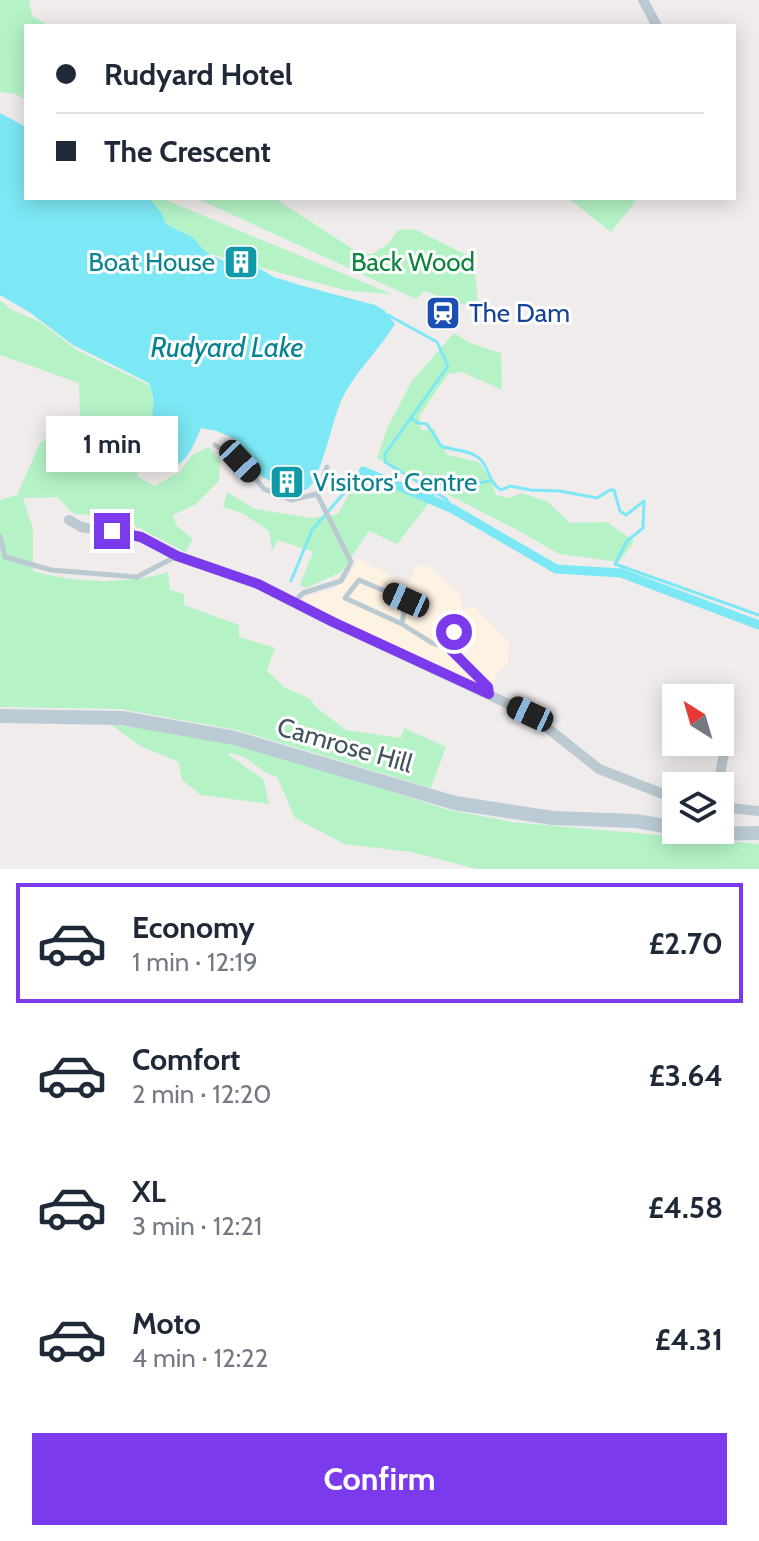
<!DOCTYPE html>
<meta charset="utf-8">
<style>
:root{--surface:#fff;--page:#f6f6f7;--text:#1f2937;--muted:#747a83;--line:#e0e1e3;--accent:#7c3aed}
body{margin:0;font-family:Cabin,sans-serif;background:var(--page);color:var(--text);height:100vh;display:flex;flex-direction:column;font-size:30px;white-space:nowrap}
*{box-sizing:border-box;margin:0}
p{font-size:26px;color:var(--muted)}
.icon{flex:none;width:44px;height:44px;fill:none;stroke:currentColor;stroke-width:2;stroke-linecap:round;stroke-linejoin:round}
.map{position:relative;height:869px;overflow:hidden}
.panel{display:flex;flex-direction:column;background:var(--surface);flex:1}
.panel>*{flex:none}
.guide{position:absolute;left:24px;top:24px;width:712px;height:176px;border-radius:0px;box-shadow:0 4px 20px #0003;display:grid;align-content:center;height:176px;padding:0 32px;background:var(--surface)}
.needle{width:52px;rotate:323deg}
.controls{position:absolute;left:662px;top:684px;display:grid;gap:16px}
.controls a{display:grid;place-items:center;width:72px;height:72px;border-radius:0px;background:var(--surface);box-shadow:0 4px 20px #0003;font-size:40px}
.end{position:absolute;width:36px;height:36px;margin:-18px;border:10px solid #7c3aed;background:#fff;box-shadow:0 0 0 4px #fff}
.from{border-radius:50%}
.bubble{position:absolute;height:56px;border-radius:0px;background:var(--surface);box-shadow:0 4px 20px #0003;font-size:26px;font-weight:700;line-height:56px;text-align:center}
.car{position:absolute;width:24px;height:48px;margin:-24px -12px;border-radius:10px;box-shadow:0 0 6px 2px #0007;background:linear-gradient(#222 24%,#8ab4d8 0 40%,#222 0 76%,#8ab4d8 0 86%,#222 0)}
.guide b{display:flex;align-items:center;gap:28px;height:76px;font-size:30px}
.guide b+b{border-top:2px solid var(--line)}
.guide i{width:20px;height:20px;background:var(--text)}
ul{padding:14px 0 0;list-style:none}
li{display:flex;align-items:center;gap:24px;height:120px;margin:0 16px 12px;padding:0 16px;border:4px solid transparent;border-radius:0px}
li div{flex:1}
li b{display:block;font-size:30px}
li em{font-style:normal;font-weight:700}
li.current{border-color:var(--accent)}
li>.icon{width:72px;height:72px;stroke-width:1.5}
.primary-button{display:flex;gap:16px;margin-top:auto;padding:16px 32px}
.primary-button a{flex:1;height:92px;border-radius:0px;background:var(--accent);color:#fff;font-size:32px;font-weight:700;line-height:92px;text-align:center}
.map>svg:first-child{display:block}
</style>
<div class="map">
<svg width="759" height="869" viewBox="0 0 759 869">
<rect width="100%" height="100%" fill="#f0ecec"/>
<!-- commercial -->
<path fill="#fef3e2" d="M359 559 408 584 417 565 429 566 461 595 462 609 475 607 509 643 508 664 499 670 491 688H483L303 603 304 597 332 590 347 579Z"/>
<!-- green -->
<g fill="#b5f3c7">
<path d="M0 0H29L32 16 49 26H26V100L15 94 0 92Z"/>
<path d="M149 198H161L392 294 348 291 207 253 192 237 166 224 162 214Z"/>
<path d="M196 198H274L356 251 372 254 388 244 398 230 414 229 467 255 475 271 478 306 462 304 424 291 416 299Z"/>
<path d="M568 198H630L635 202 611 232Z"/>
<path d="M0 300 10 309 40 322 77 350 151 386 154 418 144 439 143 457 130 443 138 477 155 486 181 471 192 455 209 447 220 461 219 481 195 505 173 515 176 525 193 539 185 552 135 526 116 519 72 513 58 497 23 498 33 529V571C76 583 125 585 168 572L170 590 184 594V605L239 625V637L275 648 267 671 285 688 309 698 317 708 346 730 401 738 404 728 446 747 431 788 237 730 120 709 0 707V500L17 495 40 443 80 417 79 383 0 355Z"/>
<path d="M454 333 470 343 501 353 502 390 462 372 448 374 419 416 421 430 434 429 447 455 479 462 489 476 496 495 510 498 522 493 548 502 570 523 607 522 634 541 619 562 559 554 519 531 377 458 388 426 412 381Z"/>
<path d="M360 475 429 503 397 544 369 531 341 572 306 588 300 585 313 552 278 540 272 551 269 531 242 513 223 507 227 492 255 509 312 518 338 514Z"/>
<path d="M110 724 235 741 445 809 512 822 759 844V869H477L411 852 344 844 295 818 277 777C254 771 254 755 226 753L263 779 269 804 201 795 182 780 179 762 140 746Z"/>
</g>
<!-- water -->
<path fill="#7de8f5" d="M0 113 26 127V198H149L162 214 166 224 192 237 207 253 224 261 252 264 274 277 303 286 375 305 384 310 395 324C379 350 355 372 342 399 333 417 320 483 307 489 300 493 290 490 283 487 253 475 252 468 239 441L217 431 201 428C194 445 185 469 163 469L146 457C141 432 162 416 149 383L73 345 29 312 0 295Z"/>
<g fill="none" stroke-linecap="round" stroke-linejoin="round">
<!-- stream -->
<g stroke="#7de8f5" stroke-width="3">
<path d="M388 315 437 342 448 366 385 454V462L446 499 453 509"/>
<path d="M411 418 418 423 427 424 441 446C454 451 467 449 479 458 490 468 488 482 501 490L510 486 531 490 560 491 597 498 610 490H614L620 511 626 515 644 501 643 528 627 541 615 564 759 615"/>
<path d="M439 486 444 479 468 485 490 481"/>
<path d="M431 499 433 495"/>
<path d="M291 581 312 530 363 471"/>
</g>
<!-- canal -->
<path stroke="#7de8f5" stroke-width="9" d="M363 471 453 509 556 569 621 573 759 625"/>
<!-- lane -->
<g stroke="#bbc9d1" stroke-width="5">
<path d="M215 445 240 461 264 489 291 500 317 494"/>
<path d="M0 536 5 557 51 570 137 577 175 557"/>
<path d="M295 601 303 593 341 581 351 562 317 494 327 467"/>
<path d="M402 624 406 600 359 580 345 598 402 624 432 643 450 649 454 632"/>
<path d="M450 649 488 687 489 693"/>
</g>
<!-- street -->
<g stroke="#bbc9d1" stroke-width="10">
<path d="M643 0 657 26"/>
<path d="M69 520 81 527 141 537 177 556 258 584 333 622 530 714 599 769 676 799"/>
<path d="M718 786 725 747 720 738"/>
<path d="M720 807 759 811"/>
</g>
<!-- secondary -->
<g stroke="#bacbd6" stroke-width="14">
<path d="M0 716 122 718 235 738 455 803 553 818 636 821 676 828"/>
<path d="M686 830 706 834 759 833"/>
</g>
</g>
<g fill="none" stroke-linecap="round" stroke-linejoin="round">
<!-- route -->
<path stroke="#7c3aed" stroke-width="10" d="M112 531 141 537 177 556 258 584 333 622 489 694 488 687 450 649 454 632"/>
</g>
<!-- icons -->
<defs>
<g id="building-square" transform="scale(1.8)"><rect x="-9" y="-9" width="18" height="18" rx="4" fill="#0f9aa8" stroke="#fff"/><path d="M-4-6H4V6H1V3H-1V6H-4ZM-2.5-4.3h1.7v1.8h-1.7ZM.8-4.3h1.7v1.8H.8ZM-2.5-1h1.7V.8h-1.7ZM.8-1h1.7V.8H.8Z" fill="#fff"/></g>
<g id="station-square" transform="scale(1.8)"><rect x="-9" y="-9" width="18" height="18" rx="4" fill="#1a4fb4" stroke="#fff"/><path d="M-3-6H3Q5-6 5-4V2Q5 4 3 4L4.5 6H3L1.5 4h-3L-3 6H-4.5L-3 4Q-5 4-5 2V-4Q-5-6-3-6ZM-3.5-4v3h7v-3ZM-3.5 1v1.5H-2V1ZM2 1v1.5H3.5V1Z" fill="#fff"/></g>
</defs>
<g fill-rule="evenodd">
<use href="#building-square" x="241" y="262"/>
<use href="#station-square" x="443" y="313"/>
<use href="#building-square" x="287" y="482"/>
</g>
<g text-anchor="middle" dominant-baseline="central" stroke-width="6" stroke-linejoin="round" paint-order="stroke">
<!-- culture labels -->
<g font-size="26" fill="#0d838f" stroke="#fff" text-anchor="end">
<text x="215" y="262">Boat House</text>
<text x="313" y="482" text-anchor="start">Visitors' Centre</text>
</g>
<!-- park labels -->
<g font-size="26" fill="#0c843d" stroke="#fff">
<text x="413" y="262">Back Wood</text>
</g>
<!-- transit labels -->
<g font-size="26" fill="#164399" stroke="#fff" text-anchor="start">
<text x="469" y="313">The Dam</text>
</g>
<!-- street labels -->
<g font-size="26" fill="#43535c" stroke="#fff">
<text transform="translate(345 745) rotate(16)">Camrose Hill</text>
</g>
<!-- water labels -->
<g font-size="28" font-style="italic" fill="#038292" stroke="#fff">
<text x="227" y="347">Rudyard Lake</text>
</g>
</g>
</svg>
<div class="controls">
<a><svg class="needle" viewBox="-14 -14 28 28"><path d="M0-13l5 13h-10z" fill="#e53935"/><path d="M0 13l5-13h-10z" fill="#747a83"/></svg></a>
<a><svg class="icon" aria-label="layers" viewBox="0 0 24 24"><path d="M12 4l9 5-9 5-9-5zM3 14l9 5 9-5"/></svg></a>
</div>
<i class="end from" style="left:454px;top:632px"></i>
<i class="end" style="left:112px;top:531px"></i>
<div class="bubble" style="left:46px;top:416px;width:132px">1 min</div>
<i class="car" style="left:240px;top:461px;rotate:137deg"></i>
<i class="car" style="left:406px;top:600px;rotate:294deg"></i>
<i class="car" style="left:530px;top:714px;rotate:295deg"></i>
<div class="guide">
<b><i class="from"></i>Rudyard Hotel</b>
<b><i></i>The Crescent</b>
</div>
</div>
<section class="panel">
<ul>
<li class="current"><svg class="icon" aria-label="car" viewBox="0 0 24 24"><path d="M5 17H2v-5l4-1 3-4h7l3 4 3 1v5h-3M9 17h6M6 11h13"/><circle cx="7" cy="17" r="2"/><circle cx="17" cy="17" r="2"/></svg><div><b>Economy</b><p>1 min · 12:19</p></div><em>£2.70</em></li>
<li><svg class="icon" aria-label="car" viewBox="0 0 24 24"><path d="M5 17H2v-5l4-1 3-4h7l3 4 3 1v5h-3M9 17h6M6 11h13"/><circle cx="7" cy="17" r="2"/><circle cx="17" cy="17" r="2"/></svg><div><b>Comfort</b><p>2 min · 12:20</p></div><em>£3.64</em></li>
<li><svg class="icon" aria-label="car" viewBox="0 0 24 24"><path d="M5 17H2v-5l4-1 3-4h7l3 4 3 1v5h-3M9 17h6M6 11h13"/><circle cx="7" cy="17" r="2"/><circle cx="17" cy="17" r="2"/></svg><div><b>XL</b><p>3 min · 12:21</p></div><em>£4.58</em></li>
<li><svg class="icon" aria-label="car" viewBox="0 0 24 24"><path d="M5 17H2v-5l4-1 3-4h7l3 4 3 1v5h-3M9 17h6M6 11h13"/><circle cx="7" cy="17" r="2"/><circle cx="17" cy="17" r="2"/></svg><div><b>Moto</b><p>4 min · 12:22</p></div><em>£4.31</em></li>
</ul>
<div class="primary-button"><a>Confirm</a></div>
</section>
